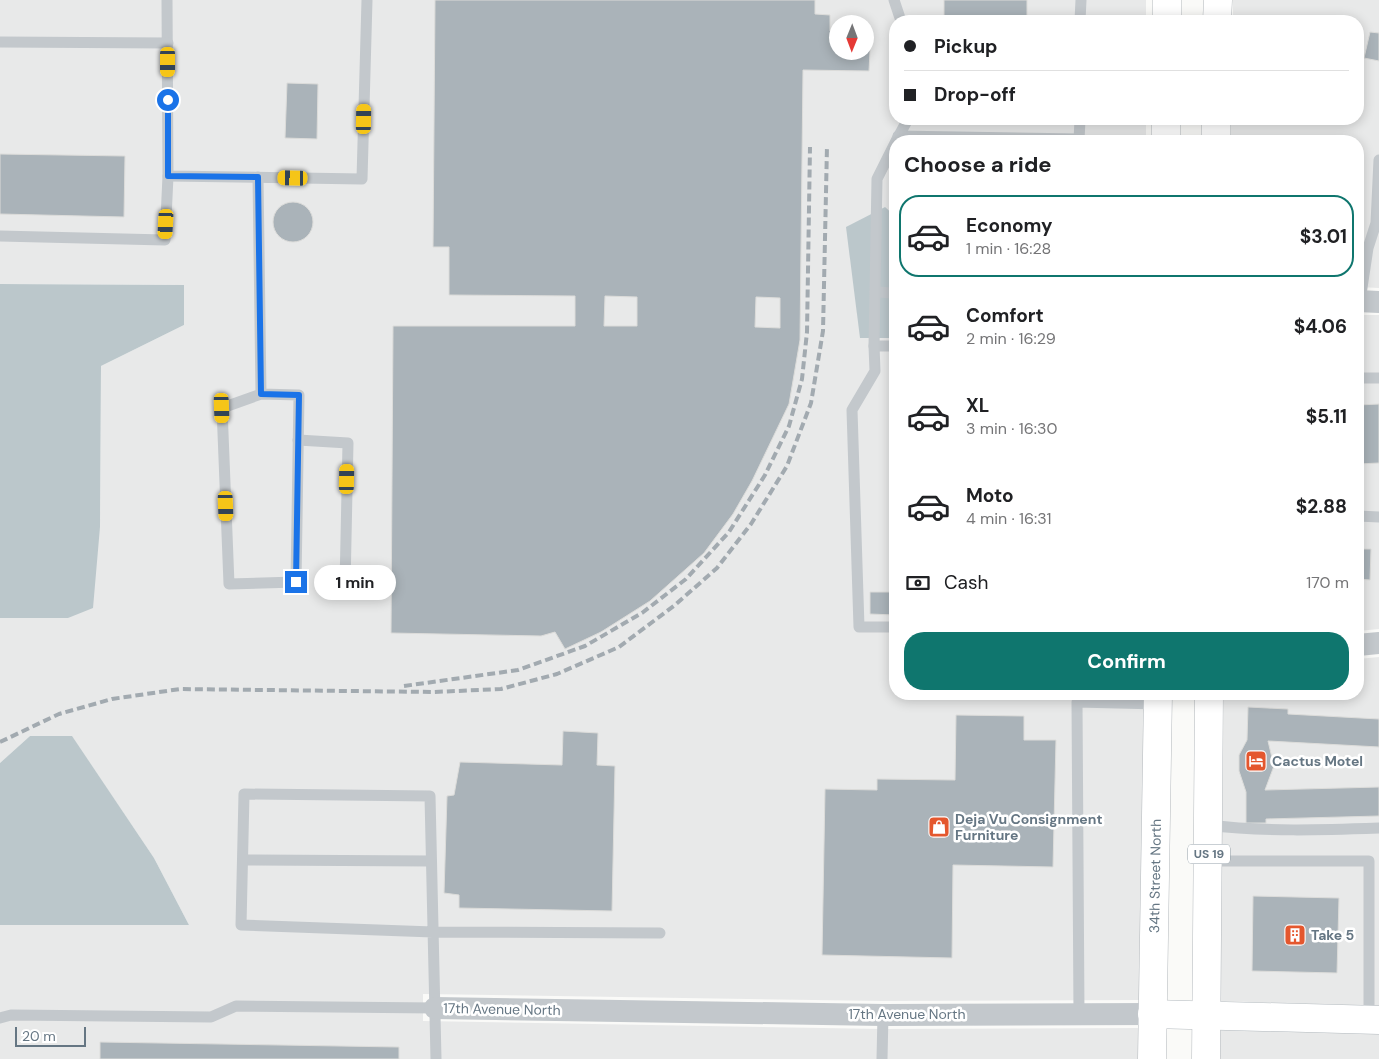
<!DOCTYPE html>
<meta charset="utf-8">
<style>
:root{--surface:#fff;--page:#f2f2f2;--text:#202124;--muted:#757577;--line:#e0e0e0;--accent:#0f766e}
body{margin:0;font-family:"DM Sans",sans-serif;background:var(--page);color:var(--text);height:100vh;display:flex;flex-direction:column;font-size:19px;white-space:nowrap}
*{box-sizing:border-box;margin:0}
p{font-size:16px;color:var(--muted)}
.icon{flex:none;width:28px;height:28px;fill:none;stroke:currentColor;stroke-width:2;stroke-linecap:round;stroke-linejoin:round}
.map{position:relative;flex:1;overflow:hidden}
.details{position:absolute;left:889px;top:135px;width:475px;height:565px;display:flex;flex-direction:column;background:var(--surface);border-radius:20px;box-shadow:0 2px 12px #0003}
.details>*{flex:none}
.top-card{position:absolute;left:889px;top:15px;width:475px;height:110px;border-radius:20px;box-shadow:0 2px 12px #0003;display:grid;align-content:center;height:110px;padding:0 15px;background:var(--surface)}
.needle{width:32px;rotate:181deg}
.buttons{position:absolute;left:829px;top:15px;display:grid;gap:10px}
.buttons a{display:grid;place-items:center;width:45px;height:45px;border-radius:50%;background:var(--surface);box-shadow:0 2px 12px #0003;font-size:25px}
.scale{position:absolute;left:15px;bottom:12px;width:71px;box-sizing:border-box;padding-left:5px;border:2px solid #657683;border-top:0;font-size:14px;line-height:18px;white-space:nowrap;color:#657683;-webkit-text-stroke:4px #fff;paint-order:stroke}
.end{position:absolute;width:22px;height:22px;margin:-11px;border:6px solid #1a73e8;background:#fff;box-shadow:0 0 0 2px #fff}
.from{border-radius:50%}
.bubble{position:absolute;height:35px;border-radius:18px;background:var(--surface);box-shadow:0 2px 12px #0003;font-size:16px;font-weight:700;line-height:35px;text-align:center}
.car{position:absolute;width:15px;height:30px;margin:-15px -8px;border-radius:6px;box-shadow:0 0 4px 1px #0007;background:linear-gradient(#f5c518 24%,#345 0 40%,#f5c518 0 76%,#345 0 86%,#f5c518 0)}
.top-card b{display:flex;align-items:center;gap:18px;height:48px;font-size:19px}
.top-card b+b{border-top:1px solid var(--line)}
.top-card i{width:12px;height:12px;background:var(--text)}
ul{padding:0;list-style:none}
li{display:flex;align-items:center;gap:15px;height:82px;margin:0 10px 8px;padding:0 5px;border:2px solid transparent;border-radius:20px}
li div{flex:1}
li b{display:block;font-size:19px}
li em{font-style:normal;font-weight:700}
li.current{border-color:var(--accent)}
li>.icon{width:45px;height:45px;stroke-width:1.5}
h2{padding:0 15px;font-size:22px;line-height:60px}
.pay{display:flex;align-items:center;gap:12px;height:55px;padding:0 15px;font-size:19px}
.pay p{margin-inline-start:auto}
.primary-button{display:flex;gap:10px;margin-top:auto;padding:10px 15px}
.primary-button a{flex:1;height:58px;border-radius:20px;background:var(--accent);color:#fff;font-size:20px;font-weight:700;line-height:58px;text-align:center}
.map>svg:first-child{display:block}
</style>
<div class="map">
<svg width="1379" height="1059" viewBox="0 0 1379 1059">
<rect width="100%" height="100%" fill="#fafaf8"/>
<!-- built -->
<g fill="#e8e9e9" fill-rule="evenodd">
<path d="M0 0H1146V21H895V119H1146V141H895V216L884 207 860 338H895V694H1145L1140 1000 883 1001 423 994V1021L882 1029 1140 1028 1139 1059H0V925H189L154 858 72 737 30 736 0 763V618H68L100 527 101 366 184 325V285L0 284ZM838 24H865V51H838Z"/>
<path d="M1233 0H1379V288L1358 287V141H1231V119H1358V21H1233Z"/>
<path d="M1358 315H1379V629L1358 631Z"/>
<path d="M1379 657V1006L1219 1001 1224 694H1358V659Z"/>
<path d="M1219 1029 1379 1033V1059H1218Z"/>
</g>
<!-- water -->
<g fill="#bbc7cb">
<path d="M885 207 895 216V338H860L846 227Z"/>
<path d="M0 284 184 285V325L101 366 100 527 93 608 68 618H0Z"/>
<path d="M30 736H72L154 858 189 925H0V763Z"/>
</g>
<!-- building -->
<g fill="#aab3b9" stroke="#dcdcda" fill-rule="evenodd">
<path d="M435 0H815V14L830 15V31H838V51H865V32H871L869 71 803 70 800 340 789 404 752 481 733 514 704 553 650 601 601 632 565 649 555 632 541 636 391 633 393 326H575V296L449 295V247H433ZM605 296 637 297V326H604ZM756 297 780 298V328L755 327Z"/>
<rect x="944" y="0" width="83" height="21"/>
<path d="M1370 32 1379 33V61L1364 58Z"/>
<path d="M287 83 318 84 317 139 285 138Z"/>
<path d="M0 154 125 156 124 217 0 214Z"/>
<circle cx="293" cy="222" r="20"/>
<path d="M1379 404V463L1358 464V405Z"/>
<path d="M1358 549H1371L1370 580 1358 579Z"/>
<path d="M870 592H895V615L870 614Z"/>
<path d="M1248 707 1288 709V714L1379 719V747L1268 741 1274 766 1265 790 1379 787V816L1266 819V823H1246V792L1239 771V755L1247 740Z"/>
<path d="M956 715 1024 716V740H1056L1053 867 953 865 952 958 822 955 825 789 877 790V779L955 780Z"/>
<path d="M563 731 598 733 597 765 615 766 612 911 459 908V895L444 893 447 796 454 795 460 762 562 765Z"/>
<path d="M1253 896 1339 898 1337 973 1252 971Z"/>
<path d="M100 1042 399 1047V1059H100Z"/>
</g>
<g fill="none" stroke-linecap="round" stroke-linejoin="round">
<!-- secondary casing -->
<g stroke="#b3babf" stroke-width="29">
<path id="secondary" d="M1152 1014 1379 1020"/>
</g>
<!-- highway casing -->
<g stroke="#b4b9bd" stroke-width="29">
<g id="highway">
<path d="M1167 21V0"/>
<path d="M1217 21 1218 0"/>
<path d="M1166 141V119"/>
<path d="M1216 141V119"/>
<path d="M1152 1059 1158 694"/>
<path d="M1206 1059 1209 694"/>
</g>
</g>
<!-- lane -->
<g stroke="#c3c8cc" stroke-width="11">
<path d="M167 0 168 176 362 179 367 0"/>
<path d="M894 0 901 21"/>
<path d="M1080 21 1081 0"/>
<path d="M0 42 168 43"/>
<path d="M898 136 1079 139"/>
<path d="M896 141 908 119"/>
<path d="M1079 141 1080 119"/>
<path d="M258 177 261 394 222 408 229 584 296 582 299 395 261 394"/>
<path d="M0 236 165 240 168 176"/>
<path d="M875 292 895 293"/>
<path d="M1360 301 1368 248 1376 223 1379 160"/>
<path d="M874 346 877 179 895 143"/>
<path d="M895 346H874L875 371 852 410 859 627H895"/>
<path d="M1358 378H1379"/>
<path d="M298 440 348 443 345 587"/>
<path d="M1358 516 1379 517"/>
<path d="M1208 825C1265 832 1322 830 1379 828"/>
<path d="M243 860 431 861"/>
<path d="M1209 861H1369V1019"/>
<path d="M1079 1014 1077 702 1158 704"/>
<path d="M0 1018 11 1015 211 1017 236 1006 435 1008"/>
<path d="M436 1059C434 971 432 884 430 796L244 794 241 925 433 932 660 933"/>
<path d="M882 1059 883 1015"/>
</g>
<!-- street -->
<g stroke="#c3c8cc" stroke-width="22">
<path d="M1358 301 1379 302"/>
<path d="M1358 645 1379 643"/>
<path d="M435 1008 883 1015 1152 1014"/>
</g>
<!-- secondary -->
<use href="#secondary" stroke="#fff" stroke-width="28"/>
<!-- highway -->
<use href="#highway" stroke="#fff" stroke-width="28"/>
<!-- rail -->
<g stroke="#a2aab0" stroke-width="4" stroke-dasharray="8 4" stroke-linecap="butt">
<path d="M404 686 518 670 585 646 642 613 686 579 729 532 765 475 789 426 802 379 807 332 810 147"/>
<path d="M0 742 59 714 112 699 180 689 434 692 501 689 557 674 619 647 675 605 717 568 751 524 787 466 811 403 823 331 827 146"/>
</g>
</g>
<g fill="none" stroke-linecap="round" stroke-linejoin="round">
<!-- route -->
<path stroke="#1a73e8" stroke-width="6" d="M168 100V176L258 177 261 394 299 395 296 582"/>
</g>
<!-- icons -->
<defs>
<g id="hotel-square" transform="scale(1.125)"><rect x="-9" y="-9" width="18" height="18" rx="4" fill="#e4572e" stroke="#fff"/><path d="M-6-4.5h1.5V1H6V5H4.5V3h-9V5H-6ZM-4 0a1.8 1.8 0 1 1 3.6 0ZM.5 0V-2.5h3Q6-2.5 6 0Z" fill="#fff"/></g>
<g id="shop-square" transform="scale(1.125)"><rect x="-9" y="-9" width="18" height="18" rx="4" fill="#e4572e" stroke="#fff"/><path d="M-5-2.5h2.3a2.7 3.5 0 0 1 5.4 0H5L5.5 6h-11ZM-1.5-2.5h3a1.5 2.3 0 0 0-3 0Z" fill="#fff"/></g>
<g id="building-square" transform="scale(1.125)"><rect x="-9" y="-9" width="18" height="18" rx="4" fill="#e4572e" stroke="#fff"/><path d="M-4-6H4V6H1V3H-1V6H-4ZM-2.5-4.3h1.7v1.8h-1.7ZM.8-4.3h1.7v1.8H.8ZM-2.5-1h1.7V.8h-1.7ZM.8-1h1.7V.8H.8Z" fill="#fff"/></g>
</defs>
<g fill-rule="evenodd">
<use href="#hotel-square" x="1256" y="761"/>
<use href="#shop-square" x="939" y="827"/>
<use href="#building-square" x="1295" y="935"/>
</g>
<g text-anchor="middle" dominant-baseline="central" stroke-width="5" stroke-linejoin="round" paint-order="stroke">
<!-- shield labels -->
<rect fill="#fff" stroke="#939fa8" stroke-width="1" x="1188" y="844.5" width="42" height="19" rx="4"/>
<g font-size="12" font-weight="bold" fill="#657683">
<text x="1209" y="854">US 19</text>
</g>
<!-- poi labels -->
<g font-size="14" font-weight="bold" fill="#657683" stroke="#fff" text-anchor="start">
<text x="1272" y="761">Cactus Motel</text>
<text x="955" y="819">Deja Vu Consignment<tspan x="955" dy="16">Furniture</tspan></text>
<text x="1311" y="935">Take 5</text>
</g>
<!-- street labels -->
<g font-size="14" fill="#657683" stroke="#fff">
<text transform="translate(1155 876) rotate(-89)">34th Street North</text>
<text transform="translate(502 1009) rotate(1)">17th Avenue North</text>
<text x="907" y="1014">17th Avenue North</text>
</g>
</g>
</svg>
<div class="buttons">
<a><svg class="needle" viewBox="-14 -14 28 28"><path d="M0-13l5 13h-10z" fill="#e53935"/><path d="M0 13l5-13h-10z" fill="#757577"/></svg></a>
</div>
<div class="scale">20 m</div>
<i class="end from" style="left:168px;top:100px"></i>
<i class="end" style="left:296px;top:582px"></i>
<div class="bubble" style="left:314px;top:565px;width:82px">1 min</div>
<i class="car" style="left:168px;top:62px;rotate:180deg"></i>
<i class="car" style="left:364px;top:119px;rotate:1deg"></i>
<i class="car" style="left:293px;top:178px;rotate:271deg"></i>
<i class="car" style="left:166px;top:224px;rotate:183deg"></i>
<i class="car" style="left:222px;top:408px;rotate:178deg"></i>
<i class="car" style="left:347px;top:479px;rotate:1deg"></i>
<i class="car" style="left:226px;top:506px;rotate:178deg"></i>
<div class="top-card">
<b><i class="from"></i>Pickup</b>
<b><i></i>Drop-off</b>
</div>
<section class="details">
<h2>Choose a ride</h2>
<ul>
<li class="current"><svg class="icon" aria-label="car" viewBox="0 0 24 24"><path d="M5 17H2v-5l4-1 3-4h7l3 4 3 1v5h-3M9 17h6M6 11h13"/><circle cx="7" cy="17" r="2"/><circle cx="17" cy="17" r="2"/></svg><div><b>Economy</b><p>1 min · 16:28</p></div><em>$3.01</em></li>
<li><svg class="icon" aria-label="car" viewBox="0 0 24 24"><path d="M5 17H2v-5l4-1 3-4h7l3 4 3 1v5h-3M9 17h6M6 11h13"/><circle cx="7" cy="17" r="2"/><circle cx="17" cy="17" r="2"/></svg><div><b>Comfort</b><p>2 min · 16:29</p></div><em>$4.06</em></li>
<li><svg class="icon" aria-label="car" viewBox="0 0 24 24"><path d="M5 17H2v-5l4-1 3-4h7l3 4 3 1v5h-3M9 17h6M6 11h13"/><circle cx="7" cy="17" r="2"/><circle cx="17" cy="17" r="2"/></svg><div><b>XL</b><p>3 min · 16:30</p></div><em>$5.11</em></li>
<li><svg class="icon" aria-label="car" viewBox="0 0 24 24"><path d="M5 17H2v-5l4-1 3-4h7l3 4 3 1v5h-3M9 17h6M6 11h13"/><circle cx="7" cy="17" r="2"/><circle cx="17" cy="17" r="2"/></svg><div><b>Moto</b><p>4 min · 16:31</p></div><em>$2.88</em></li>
</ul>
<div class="pay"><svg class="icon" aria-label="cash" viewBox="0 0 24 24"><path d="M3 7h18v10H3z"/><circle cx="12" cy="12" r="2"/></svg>Cash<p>170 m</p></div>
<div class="primary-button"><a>Confirm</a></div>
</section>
</div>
